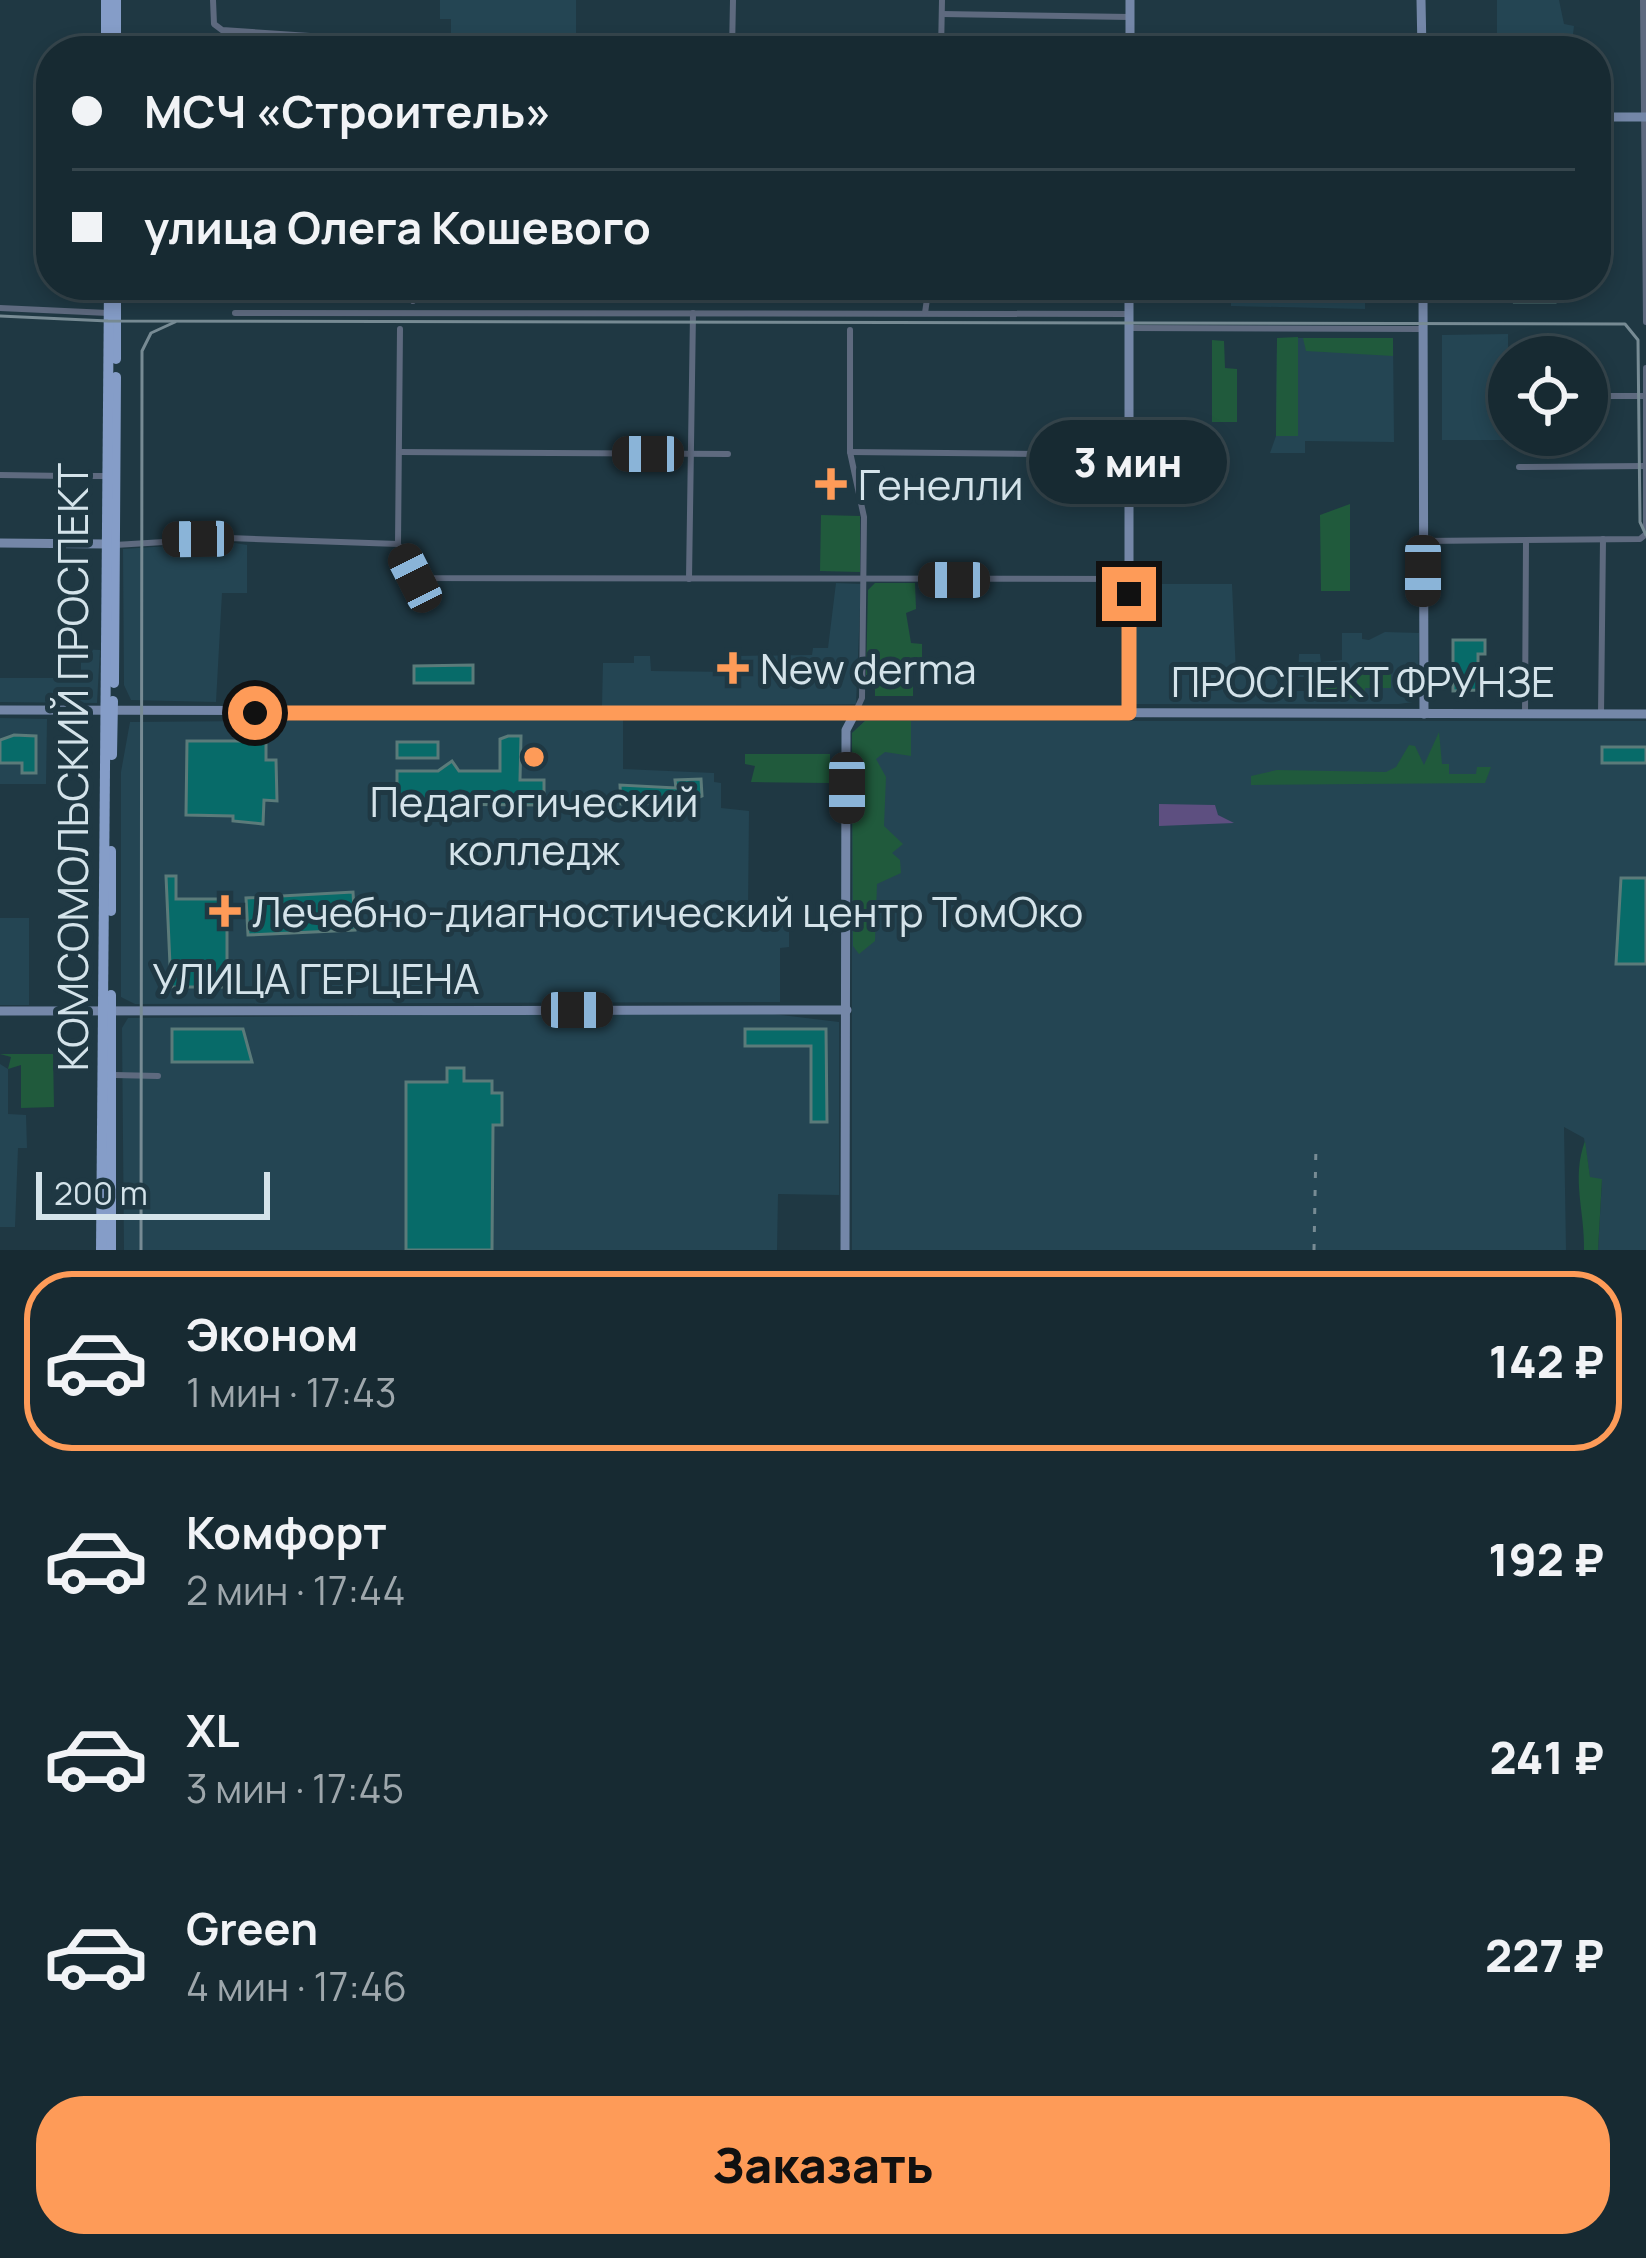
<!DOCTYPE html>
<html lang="ru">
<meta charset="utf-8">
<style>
:root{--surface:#172a32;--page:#20323a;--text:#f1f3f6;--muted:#9ea7ac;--line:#36464d;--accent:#fe9b58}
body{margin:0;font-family:Manrope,sans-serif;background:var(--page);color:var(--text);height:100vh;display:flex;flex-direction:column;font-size:45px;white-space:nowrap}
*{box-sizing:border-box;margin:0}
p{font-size:39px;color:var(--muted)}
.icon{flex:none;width:66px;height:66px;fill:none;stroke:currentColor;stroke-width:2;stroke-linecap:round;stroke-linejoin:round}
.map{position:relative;height:1250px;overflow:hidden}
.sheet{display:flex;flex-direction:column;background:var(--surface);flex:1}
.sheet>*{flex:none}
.top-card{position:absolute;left:36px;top:36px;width:1575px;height:264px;border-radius:48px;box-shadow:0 6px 18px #0003,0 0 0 3px var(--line);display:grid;align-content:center;height:264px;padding:0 36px;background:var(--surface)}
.controls{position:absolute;left:1488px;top:336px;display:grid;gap:24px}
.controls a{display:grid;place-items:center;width:120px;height:120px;border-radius:50%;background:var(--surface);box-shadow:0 6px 18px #0003,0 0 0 3px var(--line);font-size:60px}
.scale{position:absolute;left:36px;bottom:30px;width:234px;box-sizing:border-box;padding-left:12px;border:6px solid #d4e3ea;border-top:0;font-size:33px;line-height:42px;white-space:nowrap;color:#d4e3ea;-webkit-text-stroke:9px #1f3843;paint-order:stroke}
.end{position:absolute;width:54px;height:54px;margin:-27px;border:15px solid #fe9b58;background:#111;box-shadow:0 0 0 6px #111}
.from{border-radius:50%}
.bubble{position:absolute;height:84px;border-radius:42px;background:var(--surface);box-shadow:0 6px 18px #0003,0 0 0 3px var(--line);font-size:39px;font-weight:800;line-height:84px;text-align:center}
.car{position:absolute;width:36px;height:72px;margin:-36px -18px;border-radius:15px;box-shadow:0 0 9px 3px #0007;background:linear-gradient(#222 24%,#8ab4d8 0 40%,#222 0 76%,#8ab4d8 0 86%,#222 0)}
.top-card b{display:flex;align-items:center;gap:42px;height:114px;font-size:45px}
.top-card b+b{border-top:3px solid var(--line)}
.top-card i{width:30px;height:30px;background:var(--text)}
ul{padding:21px 0 0;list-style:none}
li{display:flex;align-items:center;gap:36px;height:180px;margin:0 24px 18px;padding:0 12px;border:6px solid transparent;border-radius:48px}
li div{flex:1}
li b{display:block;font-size:45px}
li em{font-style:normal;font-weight:800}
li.on{border-color:var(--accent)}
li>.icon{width:108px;height:108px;stroke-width:1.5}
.primary-button{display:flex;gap:24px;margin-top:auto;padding:24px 36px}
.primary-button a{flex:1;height:138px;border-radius:48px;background:var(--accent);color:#111;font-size:48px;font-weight:800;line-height:138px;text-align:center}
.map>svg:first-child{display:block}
</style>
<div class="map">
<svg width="1646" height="1250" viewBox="0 0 1646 1250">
<rect width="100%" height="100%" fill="#1f3843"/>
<!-- built -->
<g fill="#244553">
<path d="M440 0H576V51H451V19H440Z"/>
<path d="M1497 0H1559L1564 24 1574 26 1571 51H1497Z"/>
<path d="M1231 285H1377L1365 297V309L1231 306Z"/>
<path d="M1508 334V440H1442V335Z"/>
<path d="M1277 338H1393L1394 442 1305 441V453H1270L1276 436Z"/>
<path d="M229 542 247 545V593H222L216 702 131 700 124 685 123 549Z"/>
<path d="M836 583 861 584 856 704 602 706 603 663H634V656H650L651 671 734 672 735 656 812 655 813 648H828Z"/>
<path d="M1133 584H1232L1236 674 1277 675 1278 691H1306V677H1298L1299 654H1320L1321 662 1342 660V633H1362V639L1369 640 1385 632 1419 633 1418 694 1413 702 1399 704H1134Z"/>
<path d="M81 649 100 650 97 703 0 702V678H64L65 673H81Z"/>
<path d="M0 718 47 719 46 784H0Z"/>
<path d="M623 718V769L714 773V782L721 783V808L749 811 748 909 789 910V947L780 948V1002L135 1004 121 997V772L130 722Z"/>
<path d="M865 721H1646V1250H1598L1602 1180 1590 1178 1584 1138 1564 1127 1566 1250H852V733Z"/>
<rect x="0" y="918" width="29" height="87"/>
<path d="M654 1013 773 1014 839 1022V1195L778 1194 777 1250H124L122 1028 128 1018Z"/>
<path d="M0 1064 8 1069V1114L26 1115 27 1148H18L15 1227H0Z"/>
</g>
<!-- green -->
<g fill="#205a3c">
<path d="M1298 337V436H1276L1277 338Z"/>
<path d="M1303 338H1393V356L1306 351Z"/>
<path d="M1212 340 1224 341 1225 368 1237 369V422H1212Z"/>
<path d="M1350 504V591H1321L1320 515Z"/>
<path d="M821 515 860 516V572L820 571Z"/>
<path d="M875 583H915L916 609 906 613 911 643 922 644V661H913V696H875V676L866 675 868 590Z"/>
<path d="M1357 668H1391V688H1365V698H1315V686H1357Z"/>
<path d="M865 721H911V756L885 752 876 759 886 777 884 826 903 844 892 853 900 860 901 873 877 884 875 941 859 954 853 946 852 733Z"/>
<path d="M1439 732 1442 764H1449V774H1476L1477 767H1491L1485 783 1251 785V776L1277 770 1386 772 1396 767 1409 745 1415 746 1424 765Z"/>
<path d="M745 754H830V783L751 782 755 766 745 764Z"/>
<path d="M0 1054H53L54 1107 21 1108V1065L8 1069 11 1057Z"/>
<path d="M1585 1141 1590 1177 1602 1179 1598 1250H1584C1585 1211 1571 1179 1585 1141Z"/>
</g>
<!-- water -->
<path fill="#5d4f80" d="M1159 804 1215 805 1218 815 1234 823 1159 826Z"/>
<!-- building -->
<g fill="#076b69" stroke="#5b7b7a" stroke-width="3">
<path d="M1507 285H1562V292H1555V302H1514Z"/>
<path d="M1453 640H1485V654H1478V690L1453 691Z"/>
<path d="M473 665V683H414V666Z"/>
<path d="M14 735 36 736V773H22V763H0V740Z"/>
<path d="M508 736H521L520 780H544V805L397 804V771H438L452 761 459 771H500V739Z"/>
<path d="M187 741H266V760H276L277 801 264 800 263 824 233 821V816L186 815Z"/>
<rect x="397" y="742" width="41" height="16"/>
<rect x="1602" y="747" width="44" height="16"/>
<path d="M701 779 702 796 684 803 621 804 620 785 676 788 675 780Z"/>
<path d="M166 876H176V899H227V987H171Z"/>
<path d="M1621 878H1646V964H1616Z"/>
<path d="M353 892 355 930 248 935 246 898Z"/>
<path d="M172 1029H243L252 1062H172Z"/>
<path d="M745 1029H826L827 1122H811V1046H745Z"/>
<path d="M447 1068H464V1081H492V1093H502V1125H493L492 1250H406V1082H447Z"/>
</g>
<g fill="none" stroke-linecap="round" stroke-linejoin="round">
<!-- street -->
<g stroke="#5e6a7f" stroke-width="6">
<path d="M213 0 214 24 222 30 310 36"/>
<path d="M1643 0 1646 322"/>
<path d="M942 14 1130 17"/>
<path d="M732 51 733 0"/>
<path d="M941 51 942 0"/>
<path d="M412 285 413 301"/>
<path d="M0 308 108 313"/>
<path d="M235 313 1129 314"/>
<path d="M925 313 929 285"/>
<path d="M1129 328 1423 329"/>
<path d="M400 329 398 544 415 578 1129 579"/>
<path d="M850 330V452L864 517 862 698 855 713"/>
<path d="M1646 368V528"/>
<path d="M1587 396H1643"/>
<path d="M400 452 728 454"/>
<path d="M850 452 1128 455"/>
<path d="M1519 467 1646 466"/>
<path d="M0 475 67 476"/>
<path d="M83 476H106"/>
<path d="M1423 541 1640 539 1646 534"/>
<path d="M115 545 229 538 398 544"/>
<path d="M689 579 693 313"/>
<path d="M1525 714 1526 540"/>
<path d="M1601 714 1603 539"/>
<path d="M114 1075 158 1076"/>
</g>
<!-- secondary -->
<g stroke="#7487a8" stroke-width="9">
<path d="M1130 0V51"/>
<path d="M1421 0 1422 51"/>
<path d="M1596 117H1646"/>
<path d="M1423 285 1424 714"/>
<path d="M0 543 106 544"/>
<path d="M0 710 1646 714"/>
<path d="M1129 713V285"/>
<path d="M0 1011 847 1010"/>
<path d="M845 1250 846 730 855 713"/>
</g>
<!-- primary -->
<g stroke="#859dc8" stroke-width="10">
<path d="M106 0V51"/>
<path d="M116 51V0"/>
<path d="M116 359V285"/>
<path d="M114 683 116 377"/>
<path d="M112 755 113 701"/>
<path d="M111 911V851"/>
<path d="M111 995V1250"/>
<path d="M101 1250 109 285"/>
</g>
<!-- tram -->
<g stroke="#778b94" stroke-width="3">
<path d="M0 316 108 321 1625 324 1638 340 1640 522 1646 535"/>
<path d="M141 1250 142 351 151 333 175 322"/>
</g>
<!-- rail -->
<path stroke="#778b94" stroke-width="3" stroke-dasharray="6 12" stroke-linecap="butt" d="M1314 1250 1316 1144"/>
</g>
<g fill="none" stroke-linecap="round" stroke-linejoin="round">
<!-- route -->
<path stroke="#fe9b58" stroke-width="15" d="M255 713H1129V594"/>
</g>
<!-- markers -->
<g fill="#fe9b58" stroke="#1f3843" stroke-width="4.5">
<path d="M825 466h12v12h12v12h-12v12h-12v-12h-12v-12h12z"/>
<path d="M727 650h12v12h12v12h-12v12h-12v-12h-12v-12h12z"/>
<circle cx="534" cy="757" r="12"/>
<path d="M219 893h12v12h12v12h-12v12h-12v-12h-12v-12h12z"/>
</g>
<g text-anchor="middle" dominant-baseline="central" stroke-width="10" stroke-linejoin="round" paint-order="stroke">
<!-- poi labels -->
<g font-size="42" fill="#d4e3ea" stroke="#1f3843" text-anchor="start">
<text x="858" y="484">Генелли</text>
<text x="760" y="668">New derma</text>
<text x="534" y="801" text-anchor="middle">Педагогический<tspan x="534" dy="48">колледж</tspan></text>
<text x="252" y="911">Лечебно-диагностический центр ТомОко</text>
</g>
<!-- street labels -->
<g font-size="42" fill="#d4e3ea" stroke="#1f3843">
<text x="1363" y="681">ПРОСПЕКТ ФРУНЗЕ</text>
<text transform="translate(72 767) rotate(-90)">КОМСОМОЛЬСКИЙ ПРОСПЕКТ</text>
<text x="316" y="978">УЛИЦА ГЕРЦЕНА</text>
</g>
</g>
</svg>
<div class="controls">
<a><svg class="icon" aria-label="locate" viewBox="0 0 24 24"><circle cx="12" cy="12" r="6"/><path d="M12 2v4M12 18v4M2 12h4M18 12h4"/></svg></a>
</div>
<div class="scale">200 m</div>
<i class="end from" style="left:255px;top:713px"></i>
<i class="end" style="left:1129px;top:594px"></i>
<div class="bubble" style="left:1029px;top:420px;width:198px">3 мин</div>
<i class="car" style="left:648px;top:454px;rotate:270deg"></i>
<i class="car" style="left:198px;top:539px;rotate:269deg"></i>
<i class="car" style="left:1423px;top:571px;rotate:180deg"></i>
<i class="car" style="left:415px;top:578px;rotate:333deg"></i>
<i class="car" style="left:954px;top:580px;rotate:270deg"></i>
<i class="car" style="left:847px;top:788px;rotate:180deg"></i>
<i class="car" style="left:577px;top:1010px;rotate:90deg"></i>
<div class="top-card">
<b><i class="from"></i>МСЧ «Строитель»</b>
<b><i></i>улица Олега Кошевого</b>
</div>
</div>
<section class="sheet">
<ul>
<li class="on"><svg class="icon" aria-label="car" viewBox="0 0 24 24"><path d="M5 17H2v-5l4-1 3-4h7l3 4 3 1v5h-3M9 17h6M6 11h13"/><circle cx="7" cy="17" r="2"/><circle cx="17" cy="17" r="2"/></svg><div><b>Эконом</b><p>1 мин · 17:43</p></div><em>142 ₽</em></li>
<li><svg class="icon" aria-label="car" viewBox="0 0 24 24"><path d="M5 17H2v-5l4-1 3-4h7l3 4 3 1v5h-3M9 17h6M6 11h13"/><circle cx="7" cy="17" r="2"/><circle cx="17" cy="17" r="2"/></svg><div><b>Комфорт</b><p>2 мин · 17:44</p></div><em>192 ₽</em></li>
<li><svg class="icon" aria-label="car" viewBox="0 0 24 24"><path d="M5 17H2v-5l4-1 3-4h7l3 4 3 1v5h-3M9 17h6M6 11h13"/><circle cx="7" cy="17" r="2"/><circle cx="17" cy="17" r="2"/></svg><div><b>XL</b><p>3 мин · 17:45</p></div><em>241 ₽</em></li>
<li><svg class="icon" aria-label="car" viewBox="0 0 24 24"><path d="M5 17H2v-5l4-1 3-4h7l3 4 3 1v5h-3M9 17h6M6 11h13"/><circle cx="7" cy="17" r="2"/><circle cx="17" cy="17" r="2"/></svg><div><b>Green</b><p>4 мин · 17:46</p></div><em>227 ₽</em></li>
</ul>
<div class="primary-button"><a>Заказать</a></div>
</section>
